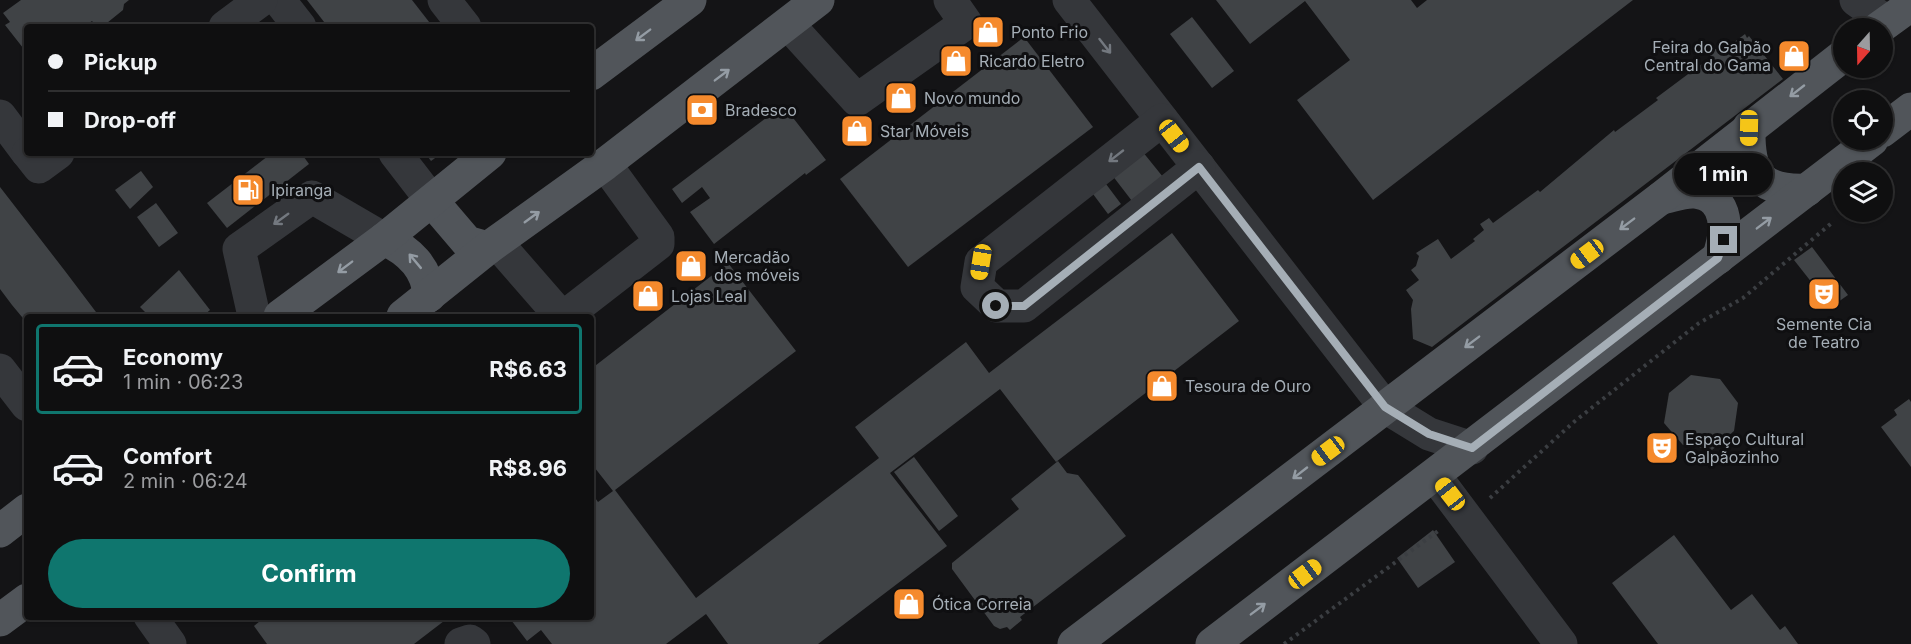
<!DOCTYPE html>
<meta charset="utf-8">
<style>
:root{--surface:#0f0f10;--page:#1d1d1e;--text:#f1f3f6;--muted:#9b9c9f;--line:#2f2f30;--accent:#0f766e}
body{margin:0;font-family:Inter,sans-serif;background:var(--page);color:var(--text);height:100vh;display:flex;flex-direction:column;font-size:22px;white-space:nowrap}
*{box-sizing:border-box;margin:0}
p{font-size:20px;color:var(--muted)}
.icon{flex:none;width:33px;height:33px;fill:none;stroke:currentColor;stroke-width:2;stroke-linecap:round;stroke-linejoin:round}
.map{position:relative;flex:1;overflow:hidden}
.side{position:absolute;left:24px;top:314px;width:570px;height:306px;display:flex;flex-direction:column;background:var(--surface);border-radius:6px;box-shadow:0 2px 4px #0004,0 0 0 2px var(--line)}
.side>*{flex:none}
.guide{position:absolute;left:24px;top:24px;width:570px;height:132px;border-radius:6px;box-shadow:0 2px 4px #0004,0 0 0 2px var(--line);display:grid;align-content:center;height:132px;padding:0 24px;background:var(--surface)}
.needle{width:39px;rotate:200deg}
.controls{position:absolute;left:1833px;top:18px;display:grid;gap:12px}
.controls a{display:grid;place-items:center;width:60px;height:60px;border-radius:50%;background:var(--surface);box-shadow:0 2px 4px #0004,0 0 0 2px var(--line);font-size:30px}
.end{position:absolute;width:27px;height:27px;margin:-14px;border:8px solid #a5aeb6;background:#111;box-shadow:0 0 0 3px #111}
.from{border-radius:50%}
.bubble{position:absolute;height:42px;border-radius:21px;background:var(--surface);box-shadow:0 2px 4px #0004,0 0 0 2px var(--line);font-size:20px;font-weight:700;line-height:42px;text-align:center}
.car{position:absolute;width:18px;height:36px;margin:-18px -9px;border-radius:8px;box-shadow:0 0 4px 2px #0007;background:linear-gradient(#f5c518 24%,#345 0 40%,#f5c518 0 76%,#345 0 86%,#f5c518 0)}
.guide b{display:flex;align-items:center;gap:21px;height:57px;font-size:22px}
.guide b+b{border-top:2px solid var(--line)}
.guide i{width:15px;height:15px;background:var(--text)}
ul{padding:10px 0 0;list-style:none}
li{display:flex;align-items:center;gap:18px;height:90px;margin:0 12px 9px;padding:0 12px;border:3px solid transparent;border-radius:6px}
li div{flex:1}
li b{display:block;font-size:22px}
li em{font-style:normal;font-weight:700}
li.current{border-color:var(--accent)}
li>.icon{width:54px;height:54px;stroke-width:1.5}
.cta{display:flex;gap:12px;margin-top:auto;padding:12px 24px}
.cta a{flex:1;height:69px;border-radius:36px;background:var(--accent);color:#fff;font-size:24px;font-weight:700;line-height:69px;text-align:center}
.map>svg:first-child{display:block}
</style>
<div class="map">
<svg width="1911" height="644" viewBox="0 0 1911 644">
<rect width="100%" height="100%" fill="#141416"/>
<!-- building -->
<g fill="#404346">
<path d="M21 0H129L124 4 123 10 102 27H97L92 21 84 27H27V53L5 25 10 22 3 13Z"/>
<path d="M307 0H412L433 27H328Z"/>
<path d="M1216 0H1411L1417 8 1427 0H1633L1373 200 1297 100 1350 60 1305 1 1250 44Z"/>
<path d="M1192 17 1234 71 1212 88 1170 34Z"/>
<path d="M1745 34 1747 38 1749 36 1783 79 1432 347 1413 339 1411 309 1413 300 1406 290 1419 280 1411 270 1416 266 1419 256 1416 253 1438 239 1451 259 1475 241 1473 239 1484 230 1480 224 1489 218 1493 223 1538 190 1540 192 1614 130 1615 132 1658 100 1656 98 1711 57 1709 54 1722 44 1725 49Z"/>
<path d="M1024 37 1093 127 908 267 840 179Z"/>
<path d="M783 105 826 160 806 175 805 173 714 244 690 212 710 198 702 187 682 203 672 189Z"/>
<path d="M1138 146 1163 177 1132 201 1112 175Z"/>
<path d="M272 153H301L309 164 227 228 207 203Z"/>
<path d="M425 153H442L431 161Z"/>
<path d="M141 171 153 187 130 209 115 190Z"/>
<path d="M1106 184 1121 204 1108 214 1093 194Z"/>
<path d="M0 187 65 271 99 316H27V323L12 305 0 289Z"/>
<path d="M156 203 178 233 159 247 137 217Z"/>
<path d="M1172 233 1239 321 1056 462 1000 389 890 473 947 546 818 644H728L706 614 666 644H552L541 630 527 641 508 616H591V492L598 502 613 491 591 463V369L728 263 796 351 615 490 696 598 879 458 855 427 966 342 989 373Z"/>
<path d="M1812 247 1848 295 1831 307 1794 260Z"/>
<path d="M179 270 210 310 203 316H149L140 307Z"/>
<path d="M1691 375 1720 379 1738 403 1734 431 1712 450 1683 445 1664 423 1669 393Z"/>
<path d="M1909 399 1911 402V467L1881 427 1897 415 1894 410Z"/>
<path d="M914 457 958 516 939 531 894 472Z"/>
<path d="M1058 461 1067 473 1078 475 1126 536 1020 617 1022 620 1010 630 1007 627 1000 629 994 626 952 569V563L1019 509 1011 499Z"/>
<path d="M1433 530 1455 562 1418 588 1397 558Z"/>
<path d="M1674 535 1731 610 1752 594 1780 630 1785 626 1798 644H1658L1612 583Z"/>
<path d="M266 616H441L444 621 414 644H267L254 626Z"/>
</g>
<g fill="none" stroke-linecap="round" stroke-linejoin="round">
<!-- path -->
<g stroke="#3b3e42" stroke-width="4" stroke-dasharray="3 4.5" stroke-linecap="butt">
<path d="M1490 498 1575 421 1699 323 1743 298 1834 221"/>
<path d="M1284 644 1438 531"/>
</g>
<!-- minor -->
<g stroke="#35373b" stroke-width="33">
<path d="M279 0 300 27"/>
<path d="M444 0 465 27"/>
<path d="M1069 0 1385 407 1429 434 1472 448"/>
<path d="M1856 0 1887 22"/>
<path d="M788 24 857 100 966 23 950 0"/>
<path d="M225 27 261 0"/>
<path d="M0 116 27 152"/>
<path d="M1162 120 981 262 977 287 997 306H1024L1199 167"/>
<path d="M28 153 39 167 58 153"/>
<path d="M395 153 432 201"/>
<path d="M497 243 558 313 564 315 569 313 658 244V237L605 164"/>
<path d="M254 316 239 249 312 197 384 239"/>
<path d="M0 370 27 405"/>
<path d="M1435 476 1561 644"/>
<path d="M150 616 170 644"/>
<path d="M461 644 470 641 474 644"/>
</g>
<!-- major -->
<g stroke="#51555a" stroke-width="33">
<path d="M1879 28 1911 5"/>
<path d="M591 74 690 0"/>
<path d="M1749 127C1748 173 1758 192 1807 190"/>
<path d="M1882 131 1911 109"/>
<path d="M1661 198C1672 196 1684 191 1695 192 1731 197 1727 234 1718 258"/>
<path d="M432 201 467 242 488 248"/>
<path d="M384 239C408 250 428 268 429 296"/>
<path d="M280 316 384 239 490 153"/>
<path d="M403 316 488 248 605 164 818 0"/>
<path d="M0 531 27 510"/>
<path d="M0 620 27 600"/>
<path d="M1074 644 1661 198 1844 55"/>
<path d="M1212 644 1872 140"/>
</g>
</g>
<!-- one-way arrows -->
<defs><path id="oneway-shaft" d="M-6 0H5M1.5-3L5.5 0L1.5 3" fill="none" stroke-width="1.6" stroke-linecap="round" stroke-linejoin="round" transform="scale(1.5)"/></defs>
<g stroke="#949ca4">
<use href="#oneway-shaft" transform="translate(643 35) rotate(143)"/>
<use href="#oneway-shaft" transform="translate(722 75) rotate(-37)"/>
<use href="#oneway-shaft" transform="translate(1797 91) rotate(142)"/>
<use href="#oneway-shaft" transform="translate(532 217) rotate(-36)"/>
<use href="#oneway-shaft" transform="translate(1764 223) rotate(-37)"/>
<use href="#oneway-shaft" transform="translate(1627 224) rotate(143)"/>
<use href="#oneway-shaft" transform="translate(415 261) rotate(-130)"/>
<use href="#oneway-shaft" transform="translate(345 267) rotate(143)"/>
<use href="#oneway-shaft" transform="translate(1472 342) rotate(143)"/>
<use href="#oneway-shaft" transform="translate(1300 473) rotate(142)"/>
<use href="#oneway-shaft" transform="translate(1258 609) rotate(-37)"/>
</g>
<g stroke="#73787f">
<use href="#oneway-shaft" transform="translate(1105 46) rotate(52)"/>
<use href="#oneway-shaft" transform="translate(1116 156) rotate(142)"/>
<use href="#oneway-shaft" transform="translate(281 219) rotate(144)"/>
</g>
<g fill="none" stroke-linecap="round" stroke-linejoin="round">
<!-- route -->
<path stroke="#a5aeb6" stroke-width="8" d="M996 306H1024L1199 167 1385 407 1429 434 1472 448 1718 258 1724 240"/>
</g>
<!-- icons -->
<defs>
<g id="shop-square" transform="scale(1.725)"><rect x="-9" y="-9" width="18" height="18" rx="4" fill="#f58a2d" stroke="#0f0f11"/><path d="M-5-2.5h2.3a2.7 3.5 0 0 1 5.4 0H5L5.5 6h-11ZM-1.5-2.5h3a1.5 2.3 0 0 0-3 0Z" fill="#fff"/></g>
<g id="bank-square" transform="scale(1.725)"><rect x="-9" y="-9" width="18" height="18" rx="4" fill="#f58a2d" stroke="#0f0f11"/><path d="M-6-4H6V4H-6ZM0-2.3a2.3 2.3 0 1 0 0 4.6a2.3 2.3 0 1 0 0-4.6Z" fill="#fff"/></g>
<g id="fuel-square" transform="scale(1.725)"><rect x="-9" y="-9" width="18" height="18" rx="4" fill="#f58a2d" stroke="#0f0f11"/><path d="M-5.5-6h7V0h2V4h1.3V-2.5L3-4.5l.8-.8L6-3V5H2.5V1h-1V6h-7ZM-4.2-4.7v3.2H.2V-4.7Z" fill="#fff"/></g>
<g id="theatre-square" transform="scale(1.725)"><rect x="-9" y="-9" width="18" height="18" rx="4" fill="#f58a2d" stroke="#0f0f11"/><path d="M-5-5.5Q0-4 5-5.5V0Q5 5 0 6Q-5 5-5 0ZM-3.3-2.5H-1v1.5H-3.3ZM1-2.5H3.3v1.5H1ZM-2.8 1Q0 5.5 2.8 1Z" fill="#fff"/></g>
</defs>
<g fill-rule="evenodd">
<use href="#shop-square" x="988" y="32"/>
<use href="#shop-square" x="1794" y="56"/>
<use href="#shop-square" x="956" y="61"/>
<use href="#shop-square" x="901" y="98"/>
<use href="#bank-square" x="702" y="110"/>
<use href="#shop-square" x="857" y="131"/>
<use href="#fuel-square" x="248" y="190"/>
<use href="#shop-square" x="691" y="266"/>
<use href="#theatre-square" x="1824" y="294"/>
<use href="#shop-square" x="648" y="296"/>
<use href="#shop-square" x="1162" y="386"/>
<use href="#theatre-square" x="1662" y="448"/>
<use href="#shop-square" x="909" y="604"/>
</g>
<g text-anchor="middle" dominant-baseline="central" stroke-width="6" stroke-linejoin="round" paint-order="stroke">
<!-- poi labels -->
<g font-size="16" fill="#a5aeb6" stroke="#0f0f11" text-anchor="start">
<text x="1011" y="32">Ponto Frio</text>
<text x="1771" y="47" text-anchor="end">Feira do Galpão<tspan x="1771" dy="18">Central do Gama</tspan></text>
<text x="979" y="61">Ricardo Eletro</text>
<text x="924" y="98">Novo mundo</text>
<text x="725" y="110">Bradesco</text>
<text x="880" y="131">Star Móveis</text>
<text x="271" y="190">Ipiranga</text>
<text x="714" y="257">Mercadão<tspan x="714" dy="18">dos móveis</tspan></text>
<text x="671" y="296">Lojas Leal</text>
<text x="1824" y="324" text-anchor="middle">Semente Cia<tspan x="1824" dy="18">de Teatro</tspan></text>
<text x="1185" y="386">Tesoura de Ouro</text>
<text x="1685" y="439">Espaço Cultural<tspan x="1685" dy="18">Galpãozinho</tspan></text>
<text x="932" y="604">Ótica Correia</text>
</g>
</g>
</svg>
<div class="controls">
<a><svg class="needle" viewBox="-14 -14 28 28"><path d="M0-13l5 13h-10z" fill="#e53935"/><path d="M0 13l5-13h-10z" fill="#9b9c9f"/></svg></a>
<a><svg class="icon" aria-label="locate" viewBox="0 0 24 24"><circle cx="12" cy="12" r="6"/><path d="M12 2v4M12 18v4M2 12h4M18 12h4"/></svg></a>
<a><svg class="icon" aria-label="layers" viewBox="0 0 24 24"><path d="M12 4l9 5-9 5-9-5zM3 14l9 5 9-5"/></svg></a>
</div>
<i class="end from" style="left:996px;top:306px"></i>
<i class="end" style="left:1724px;top:240px"></i>
<div class="bubble" style="left:1674px;top:153px;width:99px">1 min</div>
<i class="car" style="left:1749px;top:128px;rotate:181deg"></i>
<i class="car" style="left:1174px;top:136px;rotate:142deg"></i>
<i class="car" style="left:1587px;top:254px;rotate:233deg"></i>
<i class="car" style="left:981px;top:262px;rotate:189deg"></i>
<i class="car" style="left:1328px;top:451px;rotate:233deg"></i>
<i class="car" style="left:1450px;top:494px;rotate:322deg"></i>
<i class="car" style="left:1305px;top:574px;rotate:53deg"></i>
<div class="guide">
<b><i class="from"></i>Pickup</b>
<b><i></i>Drop-off</b>
</div>
<section class="side">
<ul>
<li class="current"><svg class="icon" aria-label="car" viewBox="0 0 24 24"><path d="M5 17H2v-5l4-1 3-4h7l3 4 3 1v5h-3M9 17h6M6 11h13"/><circle cx="7" cy="17" r="2"/><circle cx="17" cy="17" r="2"/></svg><div><b>Economy</b><p>1 min · 06:23</p></div><em>R$6.63</em></li>
<li><svg class="icon" aria-label="car" viewBox="0 0 24 24"><path d="M5 17H2v-5l4-1 3-4h7l3 4 3 1v5h-3M9 17h6M6 11h13"/><circle cx="7" cy="17" r="2"/><circle cx="17" cy="17" r="2"/></svg><div><b>Comfort</b><p>2 min · 06:24</p></div><em>R$8.96</em></li>
</ul>
<div class="cta"><a>Confirm</a></div>
</section>
</div>
